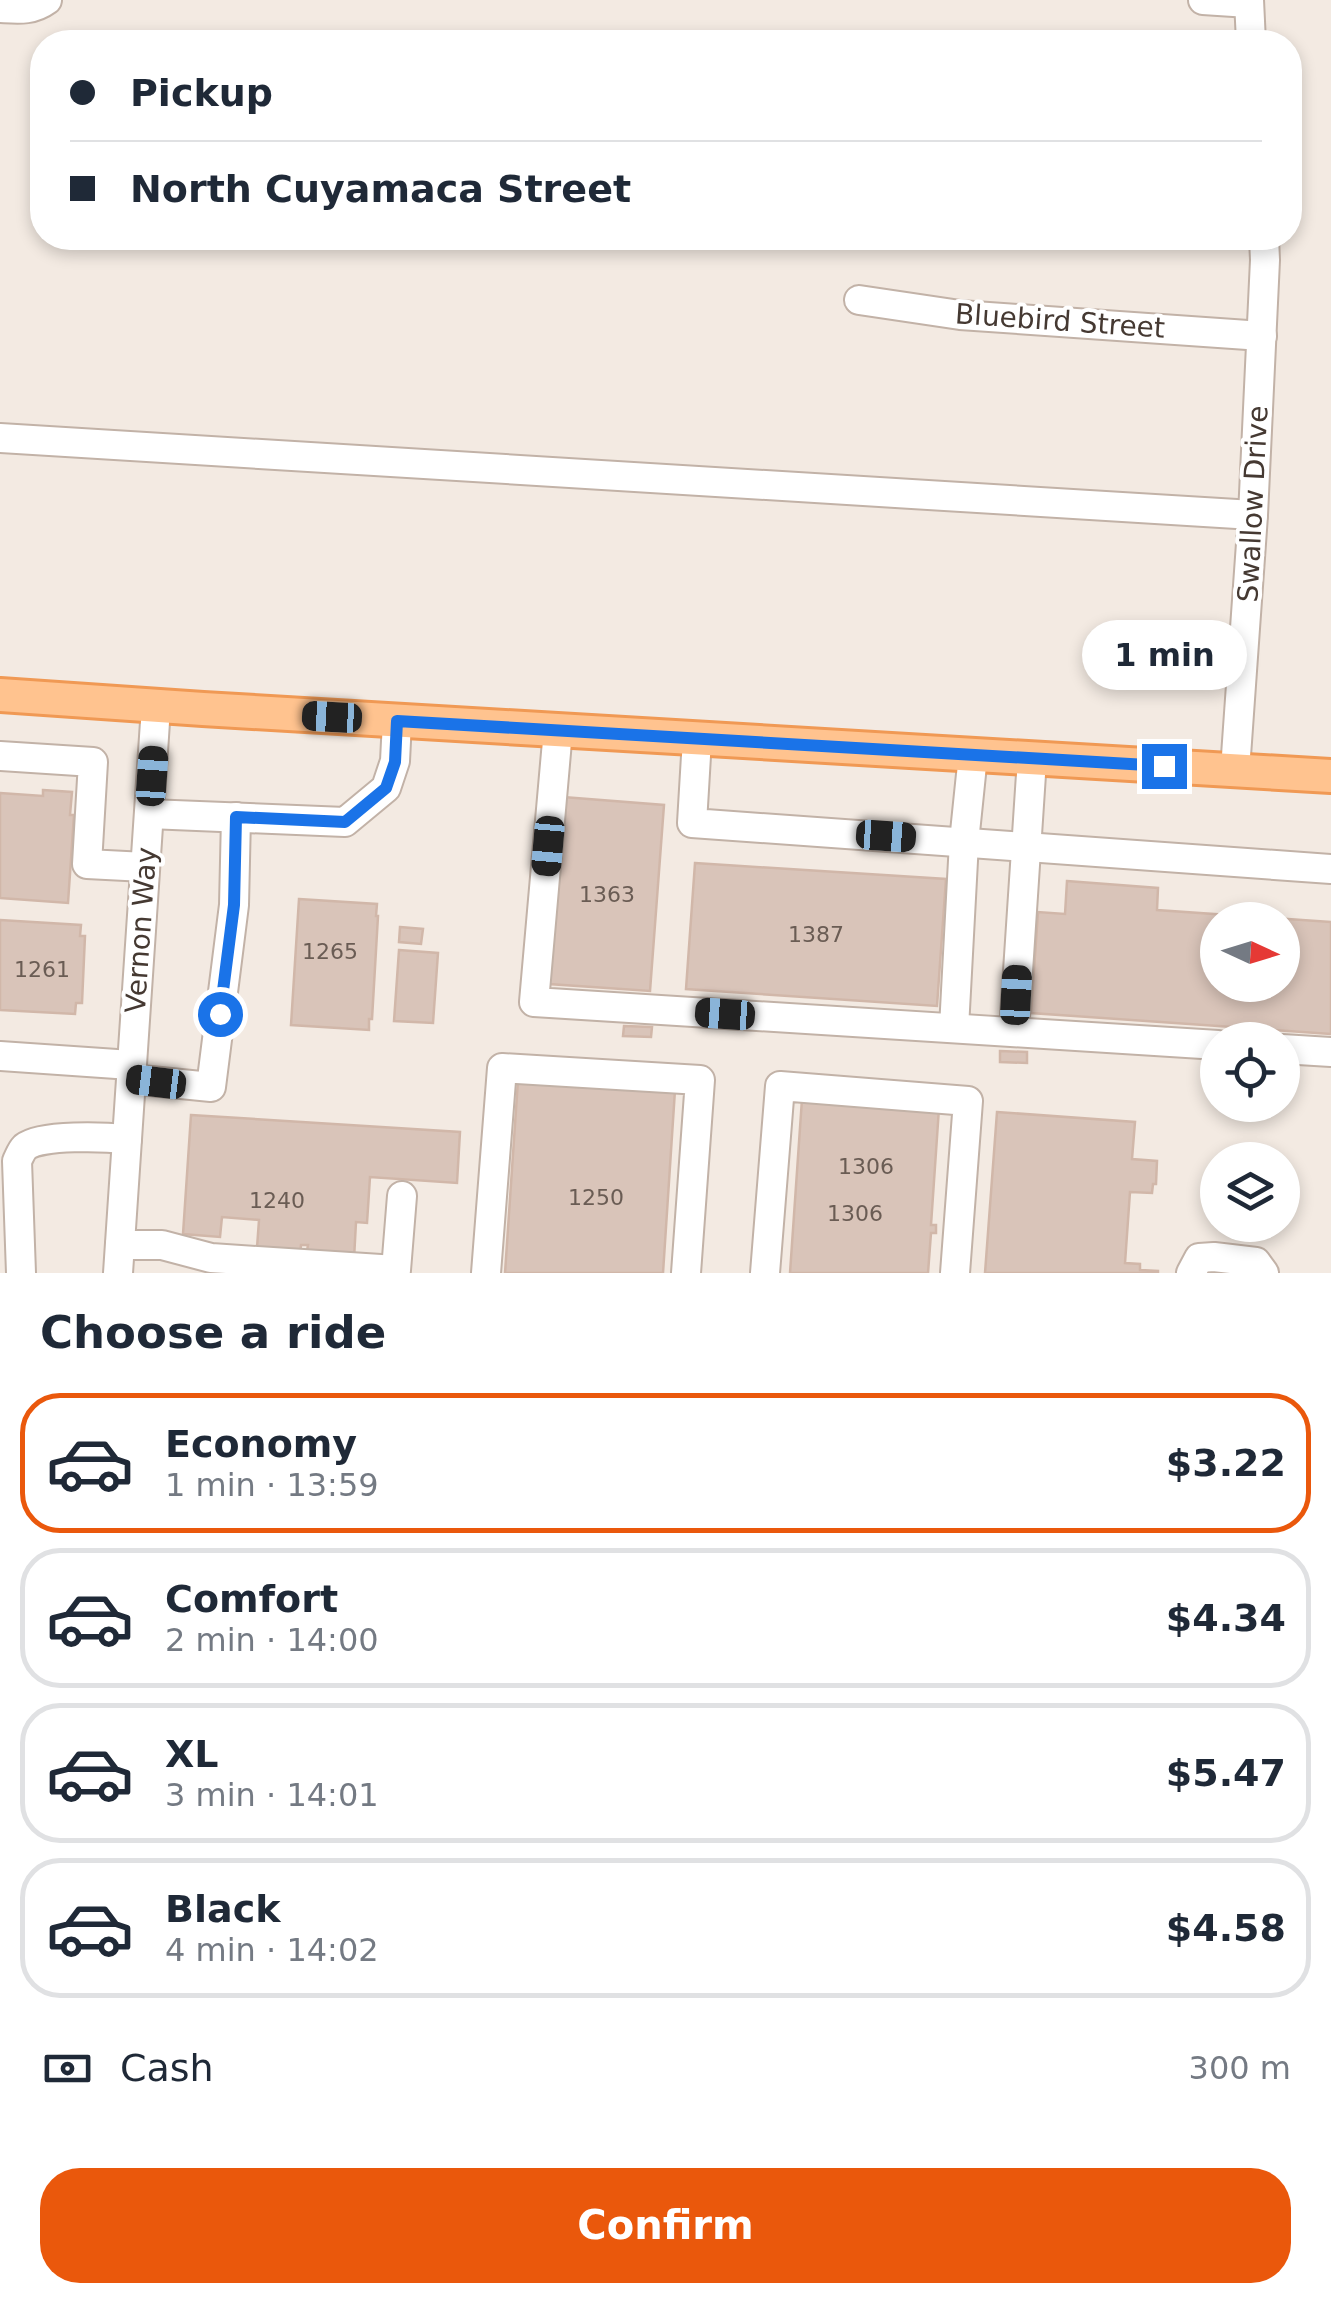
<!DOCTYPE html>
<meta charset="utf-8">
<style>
:root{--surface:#fff;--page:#f2f2f3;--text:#1f2937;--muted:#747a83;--line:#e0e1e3;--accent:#ea580c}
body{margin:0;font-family:"DejaVu Sans",sans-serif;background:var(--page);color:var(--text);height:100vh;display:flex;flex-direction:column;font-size:38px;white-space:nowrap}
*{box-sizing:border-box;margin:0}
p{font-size:32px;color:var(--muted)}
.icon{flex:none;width:55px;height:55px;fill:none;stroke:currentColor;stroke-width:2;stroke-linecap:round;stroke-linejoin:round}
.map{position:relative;height:1273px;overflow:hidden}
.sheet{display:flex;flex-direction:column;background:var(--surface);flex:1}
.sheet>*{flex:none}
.guide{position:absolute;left:30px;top:30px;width:1272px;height:220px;border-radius:40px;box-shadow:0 5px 15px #0003;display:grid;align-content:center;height:220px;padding:0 40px;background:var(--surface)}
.needle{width:65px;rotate:94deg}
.fabs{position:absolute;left:1200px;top:902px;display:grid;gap:20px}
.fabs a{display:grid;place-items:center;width:100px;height:100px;border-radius:50%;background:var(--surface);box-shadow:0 5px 15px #0003;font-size:50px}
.end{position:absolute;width:45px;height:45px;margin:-22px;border:12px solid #1a73e8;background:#fff;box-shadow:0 0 0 5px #fff}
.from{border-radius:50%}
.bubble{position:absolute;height:70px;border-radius:35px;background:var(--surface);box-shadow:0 5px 15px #0003;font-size:32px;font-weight:700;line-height:70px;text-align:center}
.car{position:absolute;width:30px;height:60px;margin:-30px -15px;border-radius:12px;box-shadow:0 0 8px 2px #0007;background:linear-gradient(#222 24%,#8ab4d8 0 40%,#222 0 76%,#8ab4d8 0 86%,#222 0)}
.guide b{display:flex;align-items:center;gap:35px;height:95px;font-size:38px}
.guide b+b{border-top:2px solid var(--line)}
.guide i{width:25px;height:25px;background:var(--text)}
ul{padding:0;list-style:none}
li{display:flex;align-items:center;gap:30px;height:140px;margin:0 20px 15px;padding:0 20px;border:5px solid var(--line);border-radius:40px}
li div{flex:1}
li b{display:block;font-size:38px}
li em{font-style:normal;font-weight:700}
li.active{border-color:var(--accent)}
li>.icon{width:90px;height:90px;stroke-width:1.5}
h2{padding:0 40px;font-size:45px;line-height:120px}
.pay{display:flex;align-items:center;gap:25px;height:110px;padding:0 40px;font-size:38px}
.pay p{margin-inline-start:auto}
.button{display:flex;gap:20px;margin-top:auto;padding:20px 40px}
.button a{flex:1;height:115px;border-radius:40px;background:var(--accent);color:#fff;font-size:40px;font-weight:700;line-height:115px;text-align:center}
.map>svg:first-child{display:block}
</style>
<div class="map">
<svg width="1331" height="1273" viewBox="0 0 1331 1273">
<rect width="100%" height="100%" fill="#f3eae2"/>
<!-- building -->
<g fill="#d9c4b9" stroke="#d1b7a9" stroke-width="2.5" fill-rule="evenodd">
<path d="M43 790 72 792 70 815H74L68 903 0 898V793L43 796Z"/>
<path d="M563 797 664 805 650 991 549 984Z"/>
<path d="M695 863 946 879 937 1006 686 989Z"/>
<path d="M1067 881 1158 888 1157 910 1331 922V1034L1031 1013 1038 912 1065 914ZM1218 920H1282V985H1218Z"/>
<path d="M299 899 377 904 376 916H378L372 1019H369V1030L291 1025Z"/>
<path d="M0 920 81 925 80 936H85L82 1003H76L75 1014 0 1010Z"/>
<path d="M400 927 423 929 421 944 399 942Z"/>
<path d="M399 950 438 953 433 1023 394 1021Z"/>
<path d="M624 1026 652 1027 651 1037 623 1036Z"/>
<path d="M1000 1051 1027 1052V1063L1000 1062Z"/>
<path d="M518 1080 675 1090 663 1273H505Z"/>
<path d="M802 1099 939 1108 931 1225H936V1233H931L928 1273H790Z"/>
<path d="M997 1112 1135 1122 1132 1159 1157 1161 1156 1184H1153L1152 1193 1130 1192 1125 1263 1140 1264V1270L1158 1271V1273H985Z"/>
<path d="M191 1115 460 1132 457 1183 370 1177 367 1223 356 1222 354 1259 307 1251 308 1245H301L300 1254 257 1248 259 1220 222 1217 220 1237 183 1234Z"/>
</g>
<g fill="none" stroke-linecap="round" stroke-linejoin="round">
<!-- minor casing -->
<g stroke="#c2b2a7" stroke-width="32">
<g id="minor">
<path d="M1203 0 1249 3"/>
<path d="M1249 0 1251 42"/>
<path d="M0 8C18 9 32 11 47 0"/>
<path d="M859 300 960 315 1262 336"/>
<path d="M0 438 1253 515"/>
<path d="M558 730 534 1002 1218 1045"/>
<path d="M697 739 692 823 1331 869"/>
<path d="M0 756 93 762 87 864 145 867"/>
<path d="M1235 770 1253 515 1265 260 1264 238"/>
<path d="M149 814 345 822 386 788 395 761 397 721"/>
<path d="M954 1028 964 842 973 755"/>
<path d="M1014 1032 1032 759"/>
<path d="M1282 1049 1331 1052"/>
<path d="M0 1056 131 1065"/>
<path d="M131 1079 211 1087 234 905 236 817"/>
<path d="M120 1245H162L211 1258 396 1270 402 1196"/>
<path d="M21 1273 17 1161C20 1155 21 1151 25 1147 41 1134 106 1137 127 1139"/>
<path d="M118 1273 156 707"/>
<path d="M486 1273 502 1068 700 1080 686 1273"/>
<path d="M765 1273 780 1086 968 1101 955 1273"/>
<path d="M1191 1273 1199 1258 1214 1257 1256 1262 1264 1273"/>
</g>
</g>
<!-- major casing -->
<g stroke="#f09954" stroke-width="38">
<path id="major" d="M0 695 203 709 1331 776"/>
</g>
<!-- minor -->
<use href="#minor" stroke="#fff" stroke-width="28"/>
<!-- major -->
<use href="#major" stroke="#ffc38f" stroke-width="32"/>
</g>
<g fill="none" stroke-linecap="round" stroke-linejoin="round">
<!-- route -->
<path stroke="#1a73e8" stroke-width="12" d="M220 1014 234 905 236 817 345 822 386 788 395 762 397 721 1164 766"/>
</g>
<g text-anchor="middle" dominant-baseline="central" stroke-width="8" stroke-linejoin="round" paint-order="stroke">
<!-- number labels -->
<g font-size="22" fill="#6a5c54">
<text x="607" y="894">1363</text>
<text x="816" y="934">1387</text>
<text x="330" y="951">1265</text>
<text x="42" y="969">1261</text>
<text x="866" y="1166">1306</text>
<text x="596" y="1197">1250</text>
<text x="277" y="1200">1240</text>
<text x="855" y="1213">1306</text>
</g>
<!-- street labels -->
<g font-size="28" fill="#453932" stroke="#fff">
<text transform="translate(1060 321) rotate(4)">Bluebird Street</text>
<text transform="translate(1253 504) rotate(-87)">Swallow Drive</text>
<text transform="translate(141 930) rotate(-86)">Vernon Way</text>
</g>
</g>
</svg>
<div class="fabs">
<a><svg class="needle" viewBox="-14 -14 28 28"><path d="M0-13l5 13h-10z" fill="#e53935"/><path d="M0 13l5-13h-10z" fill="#747a83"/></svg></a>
<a><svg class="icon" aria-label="locate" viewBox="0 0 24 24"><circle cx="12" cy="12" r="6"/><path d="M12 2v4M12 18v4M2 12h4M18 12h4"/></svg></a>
<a><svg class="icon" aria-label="layers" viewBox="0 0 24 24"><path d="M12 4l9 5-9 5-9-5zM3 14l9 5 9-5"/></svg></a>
</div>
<i class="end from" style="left:220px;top:1014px"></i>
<i class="end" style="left:1164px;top:766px"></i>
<div class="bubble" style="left:1082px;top:620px;width:165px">1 min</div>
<i class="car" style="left:332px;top:717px;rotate:273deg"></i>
<i class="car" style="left:152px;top:776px;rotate:4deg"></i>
<i class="car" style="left:886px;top:836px;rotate:94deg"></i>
<i class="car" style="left:548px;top:846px;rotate:185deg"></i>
<i class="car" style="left:1016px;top:995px;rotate:3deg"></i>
<i class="car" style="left:725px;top:1014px;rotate:274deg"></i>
<i class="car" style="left:156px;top:1082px;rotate:277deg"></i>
<div class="guide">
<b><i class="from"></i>Pickup</b>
<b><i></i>North Cuyamaca Street</b>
</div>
</div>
<section class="sheet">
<h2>Choose a ride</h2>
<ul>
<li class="active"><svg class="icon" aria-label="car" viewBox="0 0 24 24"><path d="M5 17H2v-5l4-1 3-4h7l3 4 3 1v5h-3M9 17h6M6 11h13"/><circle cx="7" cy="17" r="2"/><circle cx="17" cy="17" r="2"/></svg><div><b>Economy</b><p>1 min · 13:59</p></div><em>$3.22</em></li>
<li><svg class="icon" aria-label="car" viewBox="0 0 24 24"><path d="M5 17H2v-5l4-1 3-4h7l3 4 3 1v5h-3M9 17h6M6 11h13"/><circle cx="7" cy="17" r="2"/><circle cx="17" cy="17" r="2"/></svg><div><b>Comfort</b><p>2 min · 14:00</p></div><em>$4.34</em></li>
<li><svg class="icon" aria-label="car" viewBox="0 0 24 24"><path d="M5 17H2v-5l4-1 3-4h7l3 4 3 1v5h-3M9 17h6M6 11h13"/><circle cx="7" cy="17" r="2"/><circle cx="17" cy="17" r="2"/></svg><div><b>XL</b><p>3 min · 14:01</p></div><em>$5.47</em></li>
<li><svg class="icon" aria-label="car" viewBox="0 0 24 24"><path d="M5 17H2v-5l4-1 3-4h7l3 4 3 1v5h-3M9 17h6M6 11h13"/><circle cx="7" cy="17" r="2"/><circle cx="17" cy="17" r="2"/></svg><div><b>Black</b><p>4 min · 14:02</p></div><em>$4.58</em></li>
</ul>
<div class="pay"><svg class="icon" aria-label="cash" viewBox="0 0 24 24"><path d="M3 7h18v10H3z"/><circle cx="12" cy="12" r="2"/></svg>Cash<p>300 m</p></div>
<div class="button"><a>Confirm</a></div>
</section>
